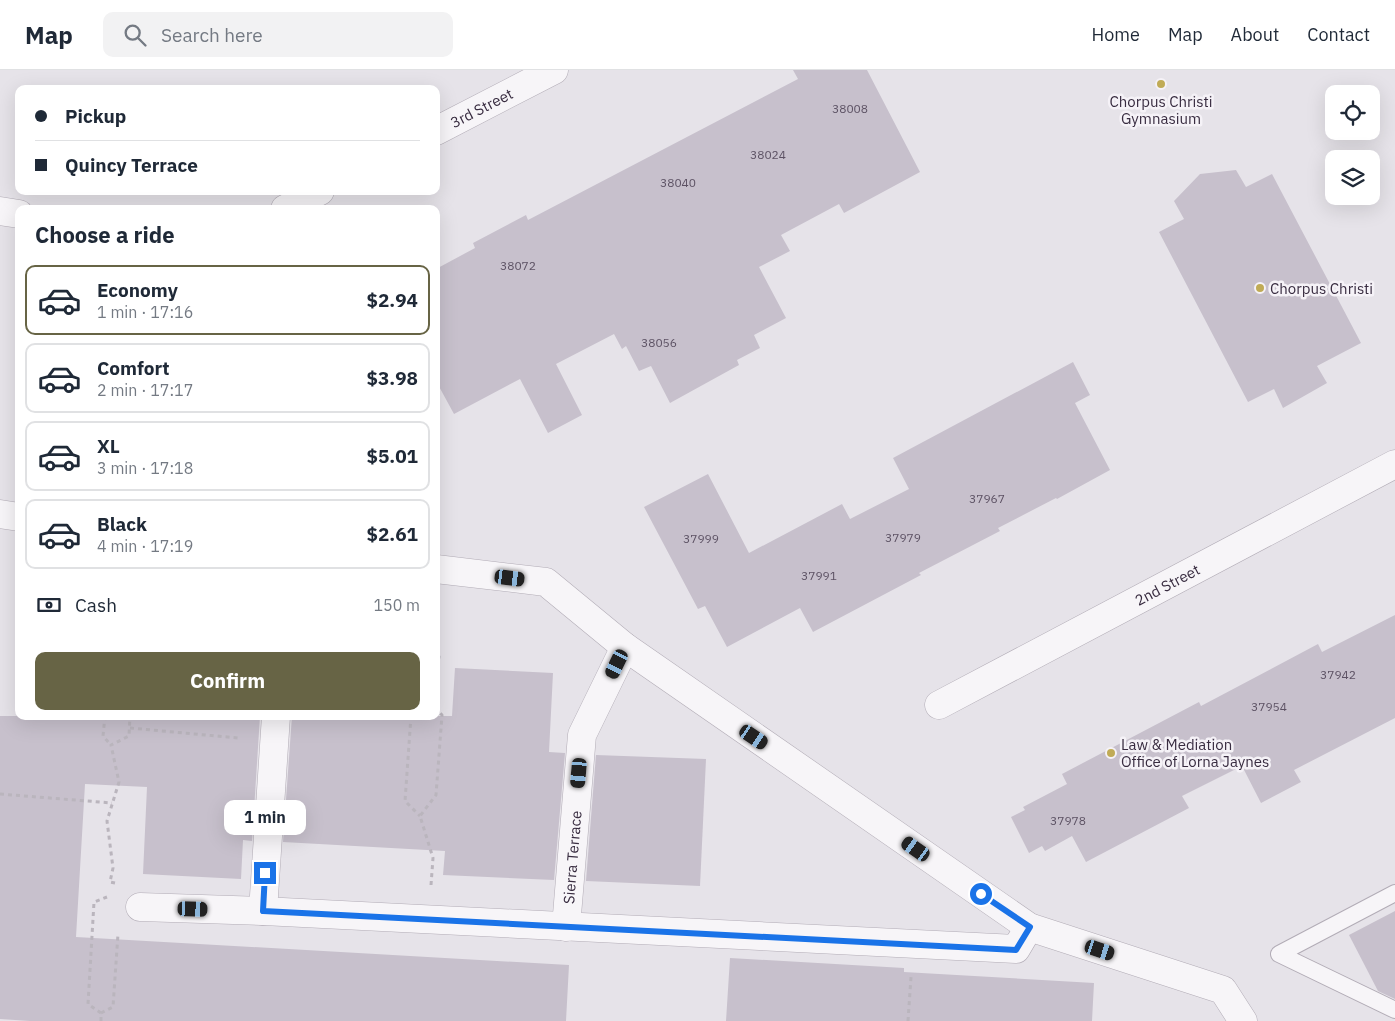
<!DOCTYPE html>
<meta charset="utf-8">
<style>
:root{--surface:#fff;--page:#f2f2f3;--text:#1f2937;--muted:#747a83;--line:#e0e1e3;--accent:#676445}
body{margin:0;font-family:"IBM Plex Sans",sans-serif;background:var(--page);color:var(--text);height:100vh;display:flex;flex-direction:column;font-size:19px;white-space:nowrap}
*{box-sizing:border-box;margin:0}
p{font-size:16px;color:var(--muted)}
.icon{flex:none;width:28px;height:28px;fill:none;stroke:currentColor;stroke-width:2;stroke-linecap:round;stroke-linejoin:round}
.map{position:relative;flex:1;overflow:hidden}
.sheet{position:absolute;left:15px;top:135px;width:425px;height:515px;display:flex;flex-direction:column;background:var(--surface);border-radius:10px;box-shadow:0 5px 20px #0002}
.sheet>*{flex:none}
.top-card{position:absolute;left:15px;top:15px;width:425px;height:110px;border-radius:10px;box-shadow:0 5px 20px #0002;display:grid;align-content:center;height:110px;padding:0 20px;background:var(--surface)}
.buttons{position:absolute;left:1325px;top:15px;display:grid;gap:10px}
.buttons a{display:grid;place-items:center;width:55px;height:55px;border-radius:10px;background:var(--surface);box-shadow:0 5px 20px #0002;font-size:25px}
.end{position:absolute;width:22px;height:22px;margin:-11px;border:6px solid #1a73e8;background:#fff;box-shadow:0 0 0 2px #fff}
.from{border-radius:50%}
.bubble{position:absolute;height:35px;border-radius:10px;background:var(--surface);box-shadow:0 5px 20px #0002;font-size:16px;font-weight:700;line-height:35px;text-align:center}
.car{position:absolute;width:15px;height:30px;margin:-15px -8px;border-radius:6px;box-shadow:0 0 4px 1px #0007;background:linear-gradient(#222 24%,#8ab4d8 0 40%,#222 0 76%,#8ab4d8 0 86%,#222 0)}
.top-card b{display:flex;align-items:center;gap:18px;height:48px;font-size:19px}
.top-card b+b{border-top:1px solid var(--line)}
.top-card i{width:12px;height:12px;background:var(--text)}
ul{padding:0;list-style:none}
li{display:flex;align-items:center;gap:15px;height:70px;margin:0 10px 8px;padding:0 10px;border:2px solid var(--line);border-radius:10px}
li div{flex:1}
li b{display:block;font-size:19px}
li em{font-style:normal;font-weight:700}
li.on{border-color:var(--accent)}
li>.icon{width:45px;height:45px;stroke-width:1.5}
h2{padding:0 20px;font-size:22px;line-height:60px}
.pay{display:flex;align-items:center;gap:12px;height:55px;padding:0 20px;font-size:19px}
.pay p{margin-inline-start:auto}
.cta{display:flex;gap:10px;margin-top:auto;padding:10px 20px}
.cta a{flex:1;height:58px;border-radius:10px;background:var(--accent);color:#fff;font-size:20px;font-weight:700;line-height:58px;text-align:center}
header{display:flex;align-items:center;gap:30px;box-sizing:border-box;height:70px;padding:0 25px;background:var(--surface);border-bottom:1px solid var(--line)}
header strong{font-size:24px}
nav{display:flex;gap:28px;margin-inline-start:auto;font-size:18px}
.search{width:350px;height:45px;background:var(--page);display:flex;align-items:center;gap:12px;box-sizing:border-box;padding:0 18px;border-radius:10px;color:var(--muted);font-size:19px}
.map>svg:first-child{display:block}
</style>
<header>
<strong>Map</strong>
<div class="search"><svg class="icon" aria-label="search" viewBox="0 0 24 24"><circle cx="10" cy="10" r="6"/><path d="M15 15l6 6"/></svg>Search here</div>
<nav><a>Home</a><a>Map</a><a>About</a><a>Contact</a></nav>
</header>
<div class="map">
<svg width="1395" height="951" viewBox="0 0 1395 951">
<rect width="100%" height="100%" fill="#e6e3e9"/>
<!-- building -->
<g fill="#c7c0cc">
<path d="M793 0H867L920 102 844 143 839 134 781 165 790 181 759 197 786 248 754 265 760 278 737 290 739 295 670 333 651 296 639 301 626 276 622 279 614 264 556 294 582 345 548 363 520 309 454 344 436 311V199L475 178 473 173 526 145 528 150 798 9Z"/>
<path d="M1236 100 1246 117 1272 104 1361 273 1317 296 1327 313 1283 338 1274 319 1248 332 1159 162 1184 149 1174 131 1200 104Z"/>
<path d="M1073 292 1090 325 1075 333 1110 400 1057 429 1056 428 998 458 1000 461 919 503 921 505 813 562 800 538 727 577 705 536 698 539 644 437 708 404 749 483 842 434 850 449 909 419 893 388Z"/>
<path d="M1395 545V648L1294 700 1301 712 1261 733 1242 696 1182 726 1189 738 1086 792 1072 766 1045 781 1042 776 1029 783 1011 747 1025 740 1023 737 1067 714 1062 704 1199 632 1201 636 1318 574 1322 582Z"/>
<path d="M455 598 553 603 549 682 565 683 554 810 443 805 445 781 283 772 292 646H452Z"/>
<path d="M0 646H260L252 771 243 770 241 809 143 804 147 717 85 714 76 867 569 895 566 951H30L0 949Z"/>
<path d="M596 685 706 689 700 816 586 811Z"/>
<path d="M1395 841V929L1378 921 1349 865Z"/>
<path d="M730 888 904 898V902L1094 913 1092 951H726Z"/>
</g>
<g fill="none" stroke-linecap="round" stroke-linejoin="round">
<!-- lane casing -->
<g stroke="#b2acb6" stroke-width="18">
<path id="lane" d="M1395 823 1279 884 1395 940"/>
</g>
<!-- street casing -->
<g stroke="#b2acb6" stroke-width="29">
<g id="street">
<path id="s1" d="M436 61 554 0"/>
<path d="M285 139 320 121"/>
<path d="M0 141 19 144"/>
<path d="M0 444 19 447"/>
<path d="M436 499 546 512 625 577 1029 857 1223 920 1243 951"/>
<path id="s2" d="M939 635 1395 394"/>
<path d="M140 837 263 841 1016 879 1029 857"/>
<path d="M263 841 276 646"/>
<path id="s3" d="M566 857 582 665 625 577"/>
</g>
</g>
<!-- path -->
<g stroke="#bab5bd" stroke-width="3" stroke-dasharray="4 4" stroke-linecap="butt">
<path d="M436 554 439 587 436 600"/>
<path d="M105 646 103 666 111 675"/>
<path d="M411 646 405 731 420 746"/>
<path d="M130 658 238 668"/>
<path d="M0 724 112 733"/>
<path d="M115 813 110 812 113 798 107 751 119 712 111 675 129 666 130 646"/>
<path d="M431 815 433 788 420 746 436 725 442 645 436 639"/>
<path d="M101 943 88 934 94 832 107 827"/>
<path d="M101 951V943L113 937 118 864"/>
<path d="M908 951 911 907"/>
</g>
<!-- lane -->
<use href="#lane" stroke="#f7f5f8" stroke-width="16"/>
<!-- street -->
<use href="#street" stroke="#f7f5f8" stroke-width="28"/>
</g>
<g fill="none" stroke-linecap="round" stroke-linejoin="round">
<!-- route -->
<path stroke="#1a73e8" stroke-width="6" d="M265 803 263 841 1016 880 1030 857 981 824"/>
</g>
<!-- markers -->
<g fill="#c0ab56" stroke="#f5f2f7" stroke-width="2">
<circle cx="1161" cy="14" r="5"/>
<circle cx="1260" cy="218" r="5"/>
<circle cx="1111" cy="683" r="5"/>
</g>
<g text-anchor="middle" dominant-baseline="central" stroke-width="5" stroke-linejoin="round" paint-order="stroke">
<!-- number labels -->
<g font-size="12" fill="#5c5163">
<text x="850" y="38">38008</text>
<text x="768" y="84">38024</text>
<text x="678" y="112">38040</text>
<text x="518" y="195">38072</text>
<text x="659" y="272">38056</text>
<text x="987" y="428">37967</text>
<text x="903" y="467">37979</text>
<text x="701" y="468">37999</text>
<text x="819" y="505">37991</text>
<text x="1338" y="604">37942</text>
<text x="1269" y="636">37954</text>
<text x="1068" y="750">37978</text>
</g>
<!-- poi labels -->
<g font-size="15" fill="#382c40" stroke="#f5f2f7" text-anchor="start">
<text x="1161" y="31" text-anchor="middle">Chorpus Christi<tspan x="1161" dy="17">Gymnasium</tspan></text>
<text x="1270" y="218">Chorpus Christi</text>
<text x="1121" y="674">Law &amp; Mediation<tspan x="1121" dy="17">Office of Lorna Jaynes</tspan></text>
</g>
<!-- street labels -->
<g font-size="15" fill="#382c40" stroke="#f5f2f7">
<text stroke="none"><textPath href="#s1" startOffset="51">3rd Street</textPath></text>
<text stroke="none"><textPath href="#s2" startOffset="258">2nd Street</textPath></text>
<text stroke="none"><textPath href="#s3" startOffset="70">Sierra Terrace</textPath></text>
</g>
</g>
</svg>
<div class="buttons">
<a><svg class="icon" aria-label="locate" viewBox="0 0 24 24"><circle cx="12" cy="12" r="6"/><path d="M12 2v4M12 18v4M2 12h4M18 12h4"/></svg></a>
<a><svg class="icon" aria-label="layers" viewBox="0 0 24 24"><path d="M12 4l9 5-9 5-9-5zM3 14l9 5 9-5"/></svg></a>
</div>
<i class="end from" style="left:981px;top:824px"></i>
<i class="end" style="left:265px;top:803px"></i>
<div class="bubble" style="left:224px;top:730px;width:82px">1 min</div>
<i class="car" style="left:510px;top:508px;rotate:97deg"></i>
<i class="car" style="left:617px;top:594px;rotate:206deg"></i>
<i class="car" style="left:754px;top:667px;rotate:124deg"></i>
<i class="car" style="left:579px;top:703px;rotate:185deg"></i>
<i class="car" style="left:916px;top:779px;rotate:305deg"></i>
<i class="car" style="left:193px;top:839px;rotate:92deg"></i>
<i class="car" style="left:1100px;top:880px;rotate:108deg"></i>
<div class="top-card">
<b><i class="from"></i>Pickup</b>
<b><i></i>Quincy Terrace</b>
</div>
<section class="sheet">
<h2>Choose a ride</h2>
<ul>
<li class="on"><svg class="icon" aria-label="car" viewBox="0 0 24 24"><path d="M5 17H2v-5l4-1 3-4h7l3 4 3 1v5h-3M9 17h6M6 11h13"/><circle cx="7" cy="17" r="2"/><circle cx="17" cy="17" r="2"/></svg><div><b>Economy</b><p>1 min · 17:16</p></div><em>$2.94</em></li>
<li><svg class="icon" aria-label="car" viewBox="0 0 24 24"><path d="M5 17H2v-5l4-1 3-4h7l3 4 3 1v5h-3M9 17h6M6 11h13"/><circle cx="7" cy="17" r="2"/><circle cx="17" cy="17" r="2"/></svg><div><b>Comfort</b><p>2 min · 17:17</p></div><em>$3.98</em></li>
<li><svg class="icon" aria-label="car" viewBox="0 0 24 24"><path d="M5 17H2v-5l4-1 3-4h7l3 4 3 1v5h-3M9 17h6M6 11h13"/><circle cx="7" cy="17" r="2"/><circle cx="17" cy="17" r="2"/></svg><div><b>XL</b><p>3 min · 17:18</p></div><em>$5.01</em></li>
<li><svg class="icon" aria-label="car" viewBox="0 0 24 24"><path d="M5 17H2v-5l4-1 3-4h7l3 4 3 1v5h-3M9 17h6M6 11h13"/><circle cx="7" cy="17" r="2"/><circle cx="17" cy="17" r="2"/></svg><div><b>Black</b><p>4 min · 17:19</p></div><em>$2.61</em></li>
</ul>
<div class="pay"><svg class="icon" aria-label="cash" viewBox="0 0 24 24"><path d="M3 7h18v10H3z"/><circle cx="12" cy="12" r="2"/></svg>Cash<p>150 m</p></div>
<div class="cta"><a>Confirm</a></div>
</section>
</div>
